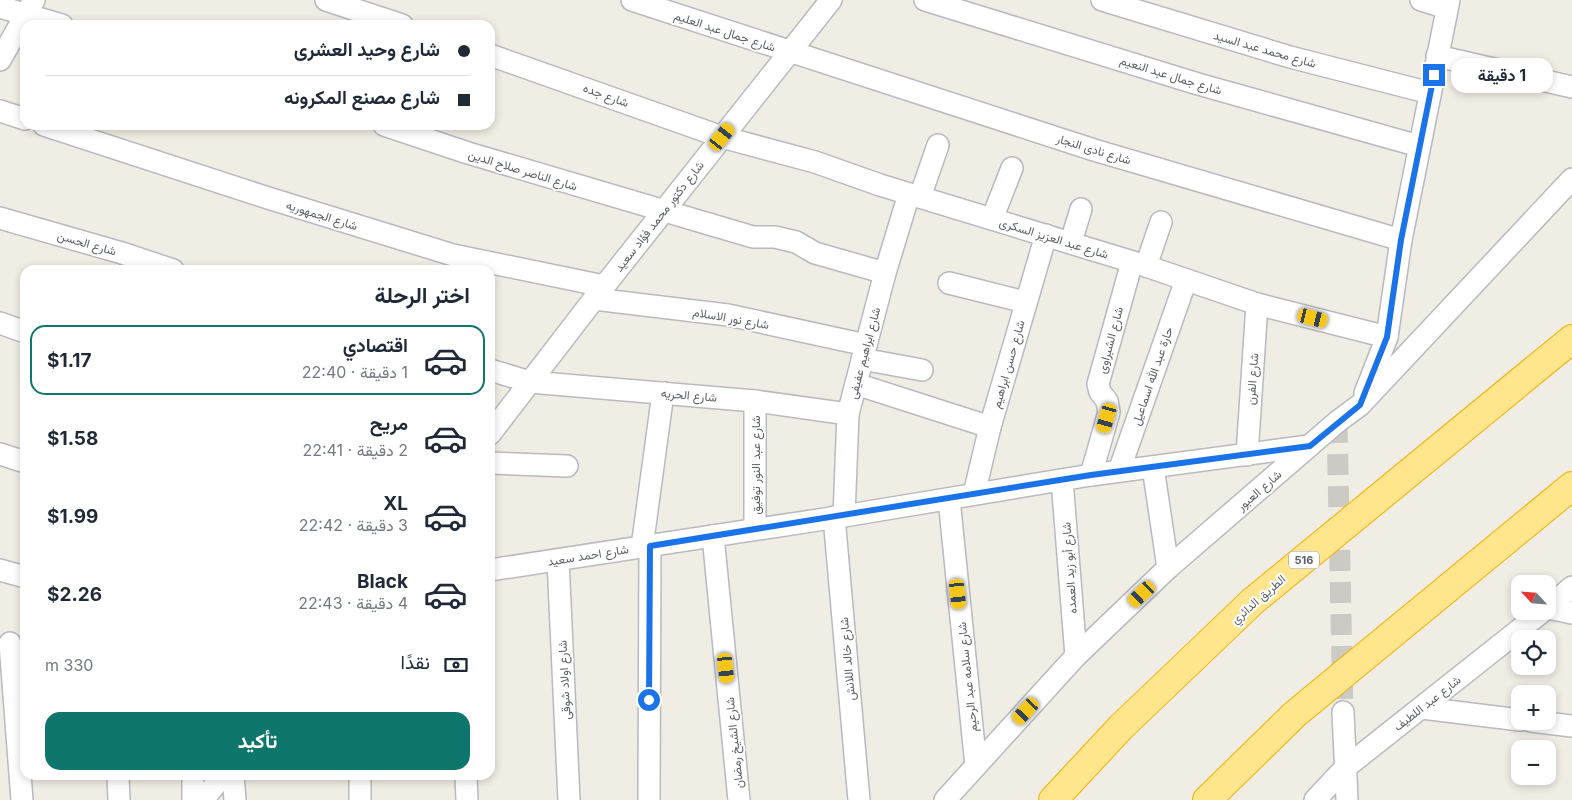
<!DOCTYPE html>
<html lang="ar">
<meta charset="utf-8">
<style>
:root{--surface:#fff;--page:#f6f6f7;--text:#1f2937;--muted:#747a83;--line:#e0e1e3;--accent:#0f766e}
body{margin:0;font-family:Inter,Vazirmatn,sans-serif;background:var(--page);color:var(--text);direction:rtl;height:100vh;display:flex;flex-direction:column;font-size:19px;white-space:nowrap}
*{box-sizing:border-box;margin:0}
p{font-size:16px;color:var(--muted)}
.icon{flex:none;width:28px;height:28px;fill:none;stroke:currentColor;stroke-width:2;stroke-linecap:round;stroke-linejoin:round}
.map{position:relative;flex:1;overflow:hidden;direction:ltr}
.details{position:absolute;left:20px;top:265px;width:475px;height:515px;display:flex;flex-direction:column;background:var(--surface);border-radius:15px;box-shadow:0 2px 8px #0003;direction:rtl}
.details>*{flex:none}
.guide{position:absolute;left:20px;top:20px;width:475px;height:110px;border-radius:15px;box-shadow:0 2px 8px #0003;direction:rtl;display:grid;align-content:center;height:110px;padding:0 25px;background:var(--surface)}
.needle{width:32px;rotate:296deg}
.buttons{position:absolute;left:1511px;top:575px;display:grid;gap:10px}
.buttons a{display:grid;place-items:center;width:45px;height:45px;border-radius:10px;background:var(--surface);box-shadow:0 2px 8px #0003;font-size:25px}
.end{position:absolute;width:22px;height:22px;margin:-11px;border:6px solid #1a73e8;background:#fff;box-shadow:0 0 0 2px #fff}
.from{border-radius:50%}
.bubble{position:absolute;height:35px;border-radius:15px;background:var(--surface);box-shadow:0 2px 8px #0003;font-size:16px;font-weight:700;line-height:35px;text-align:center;direction:rtl}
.car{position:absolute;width:15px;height:30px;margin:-15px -8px;border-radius:6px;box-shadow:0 0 4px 1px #0007;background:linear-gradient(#f5c518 24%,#345 0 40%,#f5c518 0 76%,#345 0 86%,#f5c518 0)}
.guide b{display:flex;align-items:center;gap:18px;height:48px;font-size:19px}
.guide b+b{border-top:1px solid var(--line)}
.guide i{width:12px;height:12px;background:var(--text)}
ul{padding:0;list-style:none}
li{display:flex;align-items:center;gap:15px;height:70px;margin:0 10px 8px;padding:0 15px;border:2px solid transparent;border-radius:15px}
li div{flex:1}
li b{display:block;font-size:19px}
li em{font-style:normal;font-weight:700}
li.current{border-color:var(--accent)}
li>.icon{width:45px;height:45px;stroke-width:1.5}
h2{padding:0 25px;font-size:22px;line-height:60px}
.pay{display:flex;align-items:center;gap:12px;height:55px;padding:0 25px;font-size:19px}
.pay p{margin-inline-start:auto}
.primary-button{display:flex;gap:10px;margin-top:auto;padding:10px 25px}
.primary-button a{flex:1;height:58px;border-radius:15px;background:var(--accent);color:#fff;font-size:20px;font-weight:700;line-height:58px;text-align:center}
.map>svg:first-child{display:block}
</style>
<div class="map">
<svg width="1572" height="800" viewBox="0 0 1572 800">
<rect width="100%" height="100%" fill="#f0ede4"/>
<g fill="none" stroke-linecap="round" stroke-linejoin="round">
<!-- minor-tunnel -->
<path stroke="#cbcac4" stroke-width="21" stroke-dasharray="21 11" stroke-linecap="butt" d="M1337 422 1343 712"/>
<!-- minor casing -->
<g stroke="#b7babf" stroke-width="24">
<g id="minor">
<path d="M326 0 402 25"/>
<path d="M632 0 1094 150 1401 240"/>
<path d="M925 0 1198 84 1419 146"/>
<path d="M1102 0 1290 57 1430 93"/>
<path d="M1421 0 1447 8"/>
<path d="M0 7 62 25"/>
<path d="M490 55 722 137 815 162 880 185 1146 266 1257 304 1387 337"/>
<path d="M1437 56 1572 87"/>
<path d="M0 60 34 0"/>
<path d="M0 111 25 119"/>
<path d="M44 125 268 198 453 255 604 286"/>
<path d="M384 125 468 153 753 237H775L796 242 815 253 885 273"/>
<path d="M920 197 938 145"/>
<path d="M0 218 122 253 173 270"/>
<path d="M992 219 1012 168"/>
<path d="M1071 242 1081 209"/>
<path d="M1146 266 1161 222"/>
<path d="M949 283 1025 302"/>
<path d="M594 299 728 315 866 345"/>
<path d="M0 323 25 332"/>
<path d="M862 359 922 370"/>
<path d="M490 370 530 382 755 401 848 414"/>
<path d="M856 384 990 427"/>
<path d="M1365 393 1387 337 1401 240 1449 0"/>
<path d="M490 434 594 299 831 0"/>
<path d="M0 454 25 462"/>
<path d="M1247 455 1257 304"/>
<path d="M490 463 567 466"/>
<path d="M1153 467 1168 568"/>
<path d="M1119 471 1186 280"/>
<path d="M1091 475 1109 412 1107 401 1100 392 1098 384 1132 262"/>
<path d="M1062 480 1076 656"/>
<path d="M974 494 990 427 1046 235"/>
<path d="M949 499 976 766"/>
<path d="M844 516 848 414 885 273 909 194"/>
<path d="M834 517 859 800"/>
<path d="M755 529V401"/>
<path d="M713 536 739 800"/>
<path d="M642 547 663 393"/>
<path d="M558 560 569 800"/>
<path d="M0 570 25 577"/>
<path d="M490 570 844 516 1091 475 1309 446"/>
<path d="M1548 608 1572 587"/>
<path d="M1548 608 1572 613"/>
<path d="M10 643 22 800"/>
<path d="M1422 708 1520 720"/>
<path d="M1343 712 1347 800"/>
<path d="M1531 721 1572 726"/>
<path d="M118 775 119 800"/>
<path d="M193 775V800"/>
<path d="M233 775 235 800"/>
<path d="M360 775V800"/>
<path d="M466 775 467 800"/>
<path d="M203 800 223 775"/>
<path d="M649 800 650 546"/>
<path d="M945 800 1076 656 1168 568 1337 422 1360 405 1572 179"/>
<path d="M1315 800 1345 768 1543 611"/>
</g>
</g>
<!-- motorway casing -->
<g stroke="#f4af00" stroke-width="30">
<g id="motorway">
<path d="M1053 800 1121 727 1253 601 1572 339"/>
<path d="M1207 800 1295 714 1572 486"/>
</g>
</g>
<!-- minor -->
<use href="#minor" stroke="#fff" stroke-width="21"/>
<!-- motorway -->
<use href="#motorway" stroke="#ffe58c" stroke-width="28"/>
</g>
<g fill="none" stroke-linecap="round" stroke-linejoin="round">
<!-- route -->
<path stroke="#1a73e8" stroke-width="6" d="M649 700 650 546 1091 475 1310 446 1360 405 1387 337 1401 240 1434 75"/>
</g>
<g text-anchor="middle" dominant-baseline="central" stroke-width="4" stroke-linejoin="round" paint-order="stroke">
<!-- shield labels -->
<rect fill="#fff" stroke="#8d9094" stroke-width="1" x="1289" y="551.5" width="30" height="17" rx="4"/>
<g font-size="11" font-weight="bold" fill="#5c6066">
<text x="1304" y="560">516</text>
</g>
<!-- street labels -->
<g font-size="12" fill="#5c6066" stroke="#fff">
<text transform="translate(725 31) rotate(18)">شارع جمال عبد العليم</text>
<text transform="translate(1265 49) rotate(16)">شارع محمد عبد السيد</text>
<text transform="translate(1171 75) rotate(17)">شارع جمال عبد النعيم</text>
<text transform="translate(606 95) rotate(20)">شارع جده</text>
<text transform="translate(1094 149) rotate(17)">شارع نادى النجار</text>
<text transform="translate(523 170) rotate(17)">شارع الناصر صلاح الدين</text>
<text transform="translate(322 215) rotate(17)">شارع الجمهوريه</text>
<text transform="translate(659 216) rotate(-52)">شارع دكتور محمد فؤاد سعيد</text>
<text transform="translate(1054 238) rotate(17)">شارع عبد العزيز السكرى</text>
<text transform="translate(87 243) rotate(16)">شارع الحسن</text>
<text transform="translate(731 318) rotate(10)">شارع نور الاسلام</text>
<text transform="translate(1110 340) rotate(-75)">شارع الشبراوى</text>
<text transform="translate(864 353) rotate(-75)">شارع ابراهيم عفيفى</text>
<text transform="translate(1008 364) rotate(-74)">شارع حسن ابراهيم</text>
<text transform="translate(1152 376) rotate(-71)">حارة عبد الله اسماعيل</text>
<text transform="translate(1252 379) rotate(-86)">شارع الفرن</text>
<text transform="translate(689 395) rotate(5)">شارع الحريه</text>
<text transform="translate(755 465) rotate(-90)">شارع عبد النور توفيق</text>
<text transform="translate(1259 490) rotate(-41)">شارع العبور</text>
<text transform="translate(588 555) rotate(-9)">شارع احمد سعيد</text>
<text transform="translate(1069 568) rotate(-94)">شارع أبو زيد العمده</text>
<text transform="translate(1258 599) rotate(-41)">الطريق الدائري</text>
<text transform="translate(847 659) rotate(-95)">شارع خالد اللانش</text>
<text transform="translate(967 677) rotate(-96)">شارع سلامه عبد الرحيم</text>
<text transform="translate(564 680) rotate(-93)">شارع اولاد شوقى</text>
<text transform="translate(1427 703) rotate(-38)">شارع عبد اللطيف</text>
<text transform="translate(734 743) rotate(-96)">شارع الشيخ رمضان</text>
</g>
</g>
</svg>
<div class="buttons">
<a><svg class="needle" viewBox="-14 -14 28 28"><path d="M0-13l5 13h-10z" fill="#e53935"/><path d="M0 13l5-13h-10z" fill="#747a83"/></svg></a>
<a><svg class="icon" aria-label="locate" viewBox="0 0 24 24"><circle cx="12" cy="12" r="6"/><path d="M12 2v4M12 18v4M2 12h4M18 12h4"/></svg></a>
<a>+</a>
<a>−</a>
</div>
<i class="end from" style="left:649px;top:700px"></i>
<i class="end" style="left:1434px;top:75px"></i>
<div class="bubble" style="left:1451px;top:58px;width:102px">1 دقيقة</div>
<i class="car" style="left:722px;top:137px;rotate:39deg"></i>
<i class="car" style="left:1313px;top:318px;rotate:104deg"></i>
<i class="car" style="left:1107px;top:418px;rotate:196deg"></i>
<i class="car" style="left:958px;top:594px;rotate:174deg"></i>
<i class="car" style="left:1142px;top:594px;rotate:227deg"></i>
<i class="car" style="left:726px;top:668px;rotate:174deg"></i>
<i class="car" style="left:1026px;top:711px;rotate:223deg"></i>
<div class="guide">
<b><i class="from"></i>شارع وحيد العشرى</b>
<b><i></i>شارع مصنع المكرونه</b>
</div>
<section class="details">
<h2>اختر الرحلة</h2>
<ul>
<li class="current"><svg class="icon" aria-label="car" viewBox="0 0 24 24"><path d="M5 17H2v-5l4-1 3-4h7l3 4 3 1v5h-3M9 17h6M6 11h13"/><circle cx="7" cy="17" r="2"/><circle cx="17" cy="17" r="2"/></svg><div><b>اقتصادي</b><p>1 دقيقة · 22:40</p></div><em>$1.17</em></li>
<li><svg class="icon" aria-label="car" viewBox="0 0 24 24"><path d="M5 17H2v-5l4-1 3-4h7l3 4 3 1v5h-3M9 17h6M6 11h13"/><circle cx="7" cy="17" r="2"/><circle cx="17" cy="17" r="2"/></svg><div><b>مريح</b><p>2 دقيقة · 22:41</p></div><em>$1.58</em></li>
<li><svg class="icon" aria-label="car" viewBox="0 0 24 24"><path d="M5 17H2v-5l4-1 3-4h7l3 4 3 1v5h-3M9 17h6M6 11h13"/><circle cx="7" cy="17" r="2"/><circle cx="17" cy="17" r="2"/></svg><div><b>XL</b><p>3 دقيقة · 22:42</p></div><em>$1.99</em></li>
<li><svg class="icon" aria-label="car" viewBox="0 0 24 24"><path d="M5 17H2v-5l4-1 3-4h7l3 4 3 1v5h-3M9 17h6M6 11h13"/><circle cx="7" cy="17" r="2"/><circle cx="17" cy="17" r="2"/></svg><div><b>Black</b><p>4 دقيقة · 22:43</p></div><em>$2.26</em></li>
</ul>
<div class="pay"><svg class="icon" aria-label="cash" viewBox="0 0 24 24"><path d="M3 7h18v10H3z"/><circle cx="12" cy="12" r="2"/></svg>نقدًا<p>330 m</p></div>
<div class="primary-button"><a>تأكيد</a></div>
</section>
</div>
